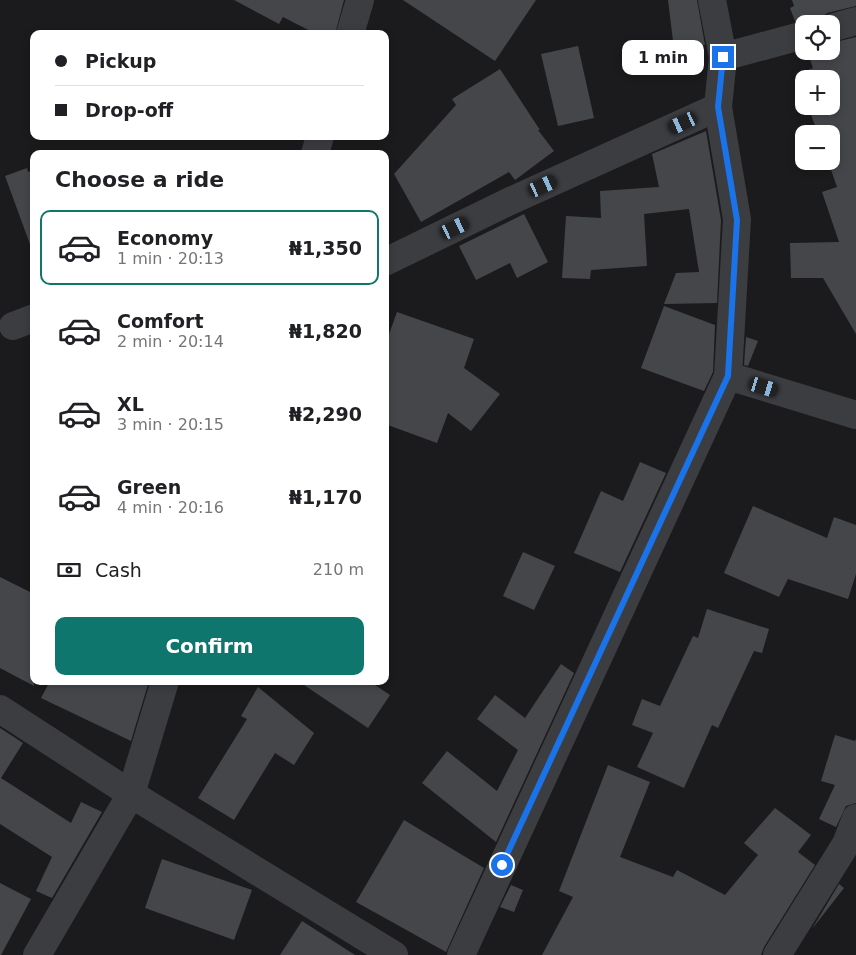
<!DOCTYPE html>
<meta charset="utf-8">
<style>
:root{--surface:#fff;--page:#f6f6f6;--text:#202124;--muted:#757577;--line:#e0e0e0;--accent:#0f766e}
body{margin:0;font-family:"DejaVu Sans",sans-serif;background:var(--page);color:var(--text);height:100vh;display:flex;flex-direction:column;font-size:19px;white-space:nowrap}
*{box-sizing:border-box;margin:0}
p{font-size:16px;color:var(--muted)}
.icon{flex:none;width:28px;height:28px;fill:none;stroke:currentColor;stroke-width:2;stroke-linecap:round;stroke-linejoin:round}
.map{position:relative;flex:1;overflow:hidden}
.panel{position:absolute;left:30px;top:150px;width:359px;height:535px;display:flex;flex-direction:column;background:var(--surface);border-radius:10px;box-shadow:0 2px 8px #0003}
.panel>*{flex:none}
.hud{position:absolute;left:30px;top:30px;width:359px;height:110px;border-radius:10px;box-shadow:0 2px 8px #0003;display:grid;align-content:center;height:110px;padding:0 25px;background:var(--surface)}
.controls{position:absolute;left:795px;top:15px;display:grid;gap:10px}
.controls a{display:grid;place-items:center;width:45px;height:45px;border-radius:10px;background:var(--surface);box-shadow:0 2px 8px #0003;font-size:25px}
.end{position:absolute;width:22px;height:22px;margin:-11px;border:6px solid #1a73e8;background:#fff;box-shadow:0 0 0 2px #fff}
.from{border-radius:50%}
.bubble{position:absolute;height:35px;border-radius:10px;background:var(--surface);box-shadow:0 2px 8px #0003;font-size:16px;font-weight:600;line-height:35px;text-align:center}
.car{position:absolute;width:15px;height:30px;margin:-15px -8px;border-radius:6px;box-shadow:0 0 4px 1px #0007;background:linear-gradient(#222 24%,#8ab4d8 0 40%,#222 0 76%,#8ab4d8 0 86%,#222 0)}
.hud b{display:flex;align-items:center;gap:18px;height:48px;font-size:19px}
.hud b+b{border-top:1px solid var(--line)}
.hud i{width:12px;height:12px;background:var(--text)}
ul{padding:0;list-style:none}
li{display:flex;align-items:center;gap:15px;height:75px;margin:0 10px 8px;padding:0 15px;border:2px solid transparent;border-radius:10px}
li div{flex:1}
li b{display:block;font-size:19px}
li em{font-style:normal;font-weight:600}
li.current{border-color:var(--accent)}
li>.icon{width:45px;height:45px;stroke-width:1.5}
h2{padding:0 25px;font-size:22px;line-height:60px}
.pay{display:flex;align-items:center;gap:12px;height:55px;padding:0 25px;font-size:19px}
.pay p{margin-inline-start:auto}
.button{display:flex;gap:10px;margin-top:auto;padding:10px 25px}
.button a{flex:1;height:58px;border-radius:10px;background:var(--accent);color:#fff;font-size:20px;font-weight:600;line-height:58px;text-align:center}
.map>svg:first-child{display:block}
</style>
<div class="map">
<svg width="856" height="955" viewBox="0 0 856 955">
<rect width="100%" height="100%" fill="#1b1b1d"/>
<!-- building -->
<g fill="#45464a">
<path d="M234 0H344L335 34H316L283 17 279 24Z"/>
<path d="M403 0H536L495 61Z"/>
<path d="M668 0H697L705 45 674 49Z"/>
<path d="M792 0H856V6L827 13 815 24 808 20 795 21 790 8 794 6Z"/>
<path d="M856 37V334L823 278H791L790 243 839 242 822 192 837 187 828 161H831V134H818L808 106H831V79H804V94L796 74 813 68 807 51H831V43Z"/>
<path d="M578 46 594 118 558 126 541 54Z"/>
<path d="M500 69 540 130H538L554 151 515 180 509 172 421 222 394 174 456 105 452 99Z"/>
<path d="M706 131 721 220 717 303 664 304 676 273 699 272 689 209 644 214 647 266 591 270 590 279 562 278 566 216 601 218 600 191 659 187 652 154Z"/>
<path d="M27 168 28 172 34 170V247H31L5 176Z"/>
<path d="M524 214 548 262 517 278 510 263 476 280 459 246Z"/>
<path d="M664 306 715 325 713 372 704 391 641 368Z"/>
<path d="M397 312 474 339 464 368 500 394 471 431 448 413 437 443 385 424V345Z"/>
<path d="M746 337 758 341 748 366 744 365Z"/>
<path d="M640 462 666 473 620 572 574 553 601 491 623 501Z"/>
<path d="M753 506 827 538 834 517 856 525V574L848 599 788 579 779 597 724 573Z"/>
<path d="M523 552 555 566 534 610 503 596Z"/>
<path d="M0 577 34 594V686L0 668Z"/>
<path d="M707 609 769 629 762 653 754 651 718 728 712 725 684 788 637 767 653 733 632 725 642 699 660 706 693 636 698 638Z"/>
<path d="M561 664 574 673 496 842 422 783 447 751 497 791 518 750 477 719 495 695 525 718Z"/>
<path d="M50 681H149L131 741 41 698Z"/>
<path d="M298 681H369L390 695 368 728Z"/>
<path d="M258 687 314 733 294 765 275 753 234 820 198 798 247 719 241 716Z"/>
<path d="M0 728 23 743 1 778 71 823 81 802 102 812 52 898 36 891 52 857 0 824Z"/>
<path d="M835 735 855 741 856 739V803L846 806 836 827 819 819 835 785 821 781Z"/>
<path d="M608 765 650 782 620 857 673 877 677 870 725 895 758 855 744 843 775 808 811 835 798 852 815 865 764 947 761 955H542L573 897 559 891Z"/>
<path d="M404 820 484 868 446 952 356 902Z"/>
<path d="M162 859 252 890 234 940 145 908Z"/>
<path d="M0 883 31 899 1 955H0Z"/>
<path d="M839 884 844 888 812 929Z"/>
<path d="M511 885 523 890 514 912 500 907Z"/>
<path d="M302 921 355 955H280Z"/>
</g>
<g fill="none" stroke-linecap="round" stroke-linejoin="round">
<!-- street -->
<g stroke="#3c3d41" stroke-width="28">
<path d="M831 28 856 21"/>
<path d="M350 34 360 0"/>
<path d="M723 57 804 35"/>
<path d="M315 154 320 136"/>
<path d="M385 262 508 202 718 107"/>
<path d="M13 326 34 318"/>
<path d="M728 376 856 415"/>
<path d="M0 709 131 794 394 955"/>
<path d="M37 955 131 794 165 681"/>
<path d="M461 955 728 376 737 219 718 107 723 57 712 0"/>
<path d="M777 955 846 844 856 818"/>
</g>
</g>
<g fill="none" stroke-linecap="round" stroke-linejoin="round">
<!-- route -->
<path stroke="#1a73e8" stroke-width="6" d="M502 865 728 376 737 220 718 107 723 57"/>
</g>
</svg>
<div class="controls">
<a><svg class="icon" aria-label="locate" viewBox="0 0 24 24"><circle cx="12" cy="12" r="6"/><path d="M12 2v4M12 18v4M2 12h4M18 12h4"/></svg></a>
<a>+</a>
<a>−</a>
</div>
<i class="end from" style="left:502px;top:865px"></i>
<i class="end" style="left:723px;top:57px"></i>
<div class="bubble" style="left:622px;top:40px;width:82px">1 min</div>
<i class="car" style="left:683px;top:123px;rotate:245deg"></i>
<i class="car" style="left:543px;top:186px;rotate:65deg"></i>
<i class="car" style="left:455px;top:228px;rotate:64deg"></i>
<i class="car" style="left:764px;top:387px;rotate:107deg"></i>
<div class="hud">
<b><i class="from"></i>Pickup</b>
<b><i></i>Drop-off</b>
</div>
<section class="panel">
<h2>Choose a ride</h2>
<ul>
<li class="current"><svg class="icon" aria-label="car" viewBox="0 0 24 24"><path d="M5 17H2v-5l4-1 3-4h7l3 4 3 1v5h-3M9 17h6M6 11h13"/><circle cx="7" cy="17" r="2"/><circle cx="17" cy="17" r="2"/></svg><div><b>Economy</b><p>1 min · 20:13</p></div><em>₦1,350</em></li>
<li><svg class="icon" aria-label="car" viewBox="0 0 24 24"><path d="M5 17H2v-5l4-1 3-4h7l3 4 3 1v5h-3M9 17h6M6 11h13"/><circle cx="7" cy="17" r="2"/><circle cx="17" cy="17" r="2"/></svg><div><b>Comfort</b><p>2 min · 20:14</p></div><em>₦1,820</em></li>
<li><svg class="icon" aria-label="car" viewBox="0 0 24 24"><path d="M5 17H2v-5l4-1 3-4h7l3 4 3 1v5h-3M9 17h6M6 11h13"/><circle cx="7" cy="17" r="2"/><circle cx="17" cy="17" r="2"/></svg><div><b>XL</b><p>3 min · 20:15</p></div><em>₦2,290</em></li>
<li><svg class="icon" aria-label="car" viewBox="0 0 24 24"><path d="M5 17H2v-5l4-1 3-4h7l3 4 3 1v5h-3M9 17h6M6 11h13"/><circle cx="7" cy="17" r="2"/><circle cx="17" cy="17" r="2"/></svg><div><b>Green</b><p>4 min · 20:16</p></div><em>₦1,170</em></li>
</ul>
<div class="pay"><svg class="icon" aria-label="cash" viewBox="0 0 24 24"><path d="M3 7h18v10H3z"/><circle cx="12" cy="12" r="2"/></svg>Cash<p>210 m</p></div>
<div class="button"><a>Confirm</a></div>
</section>
</div>
